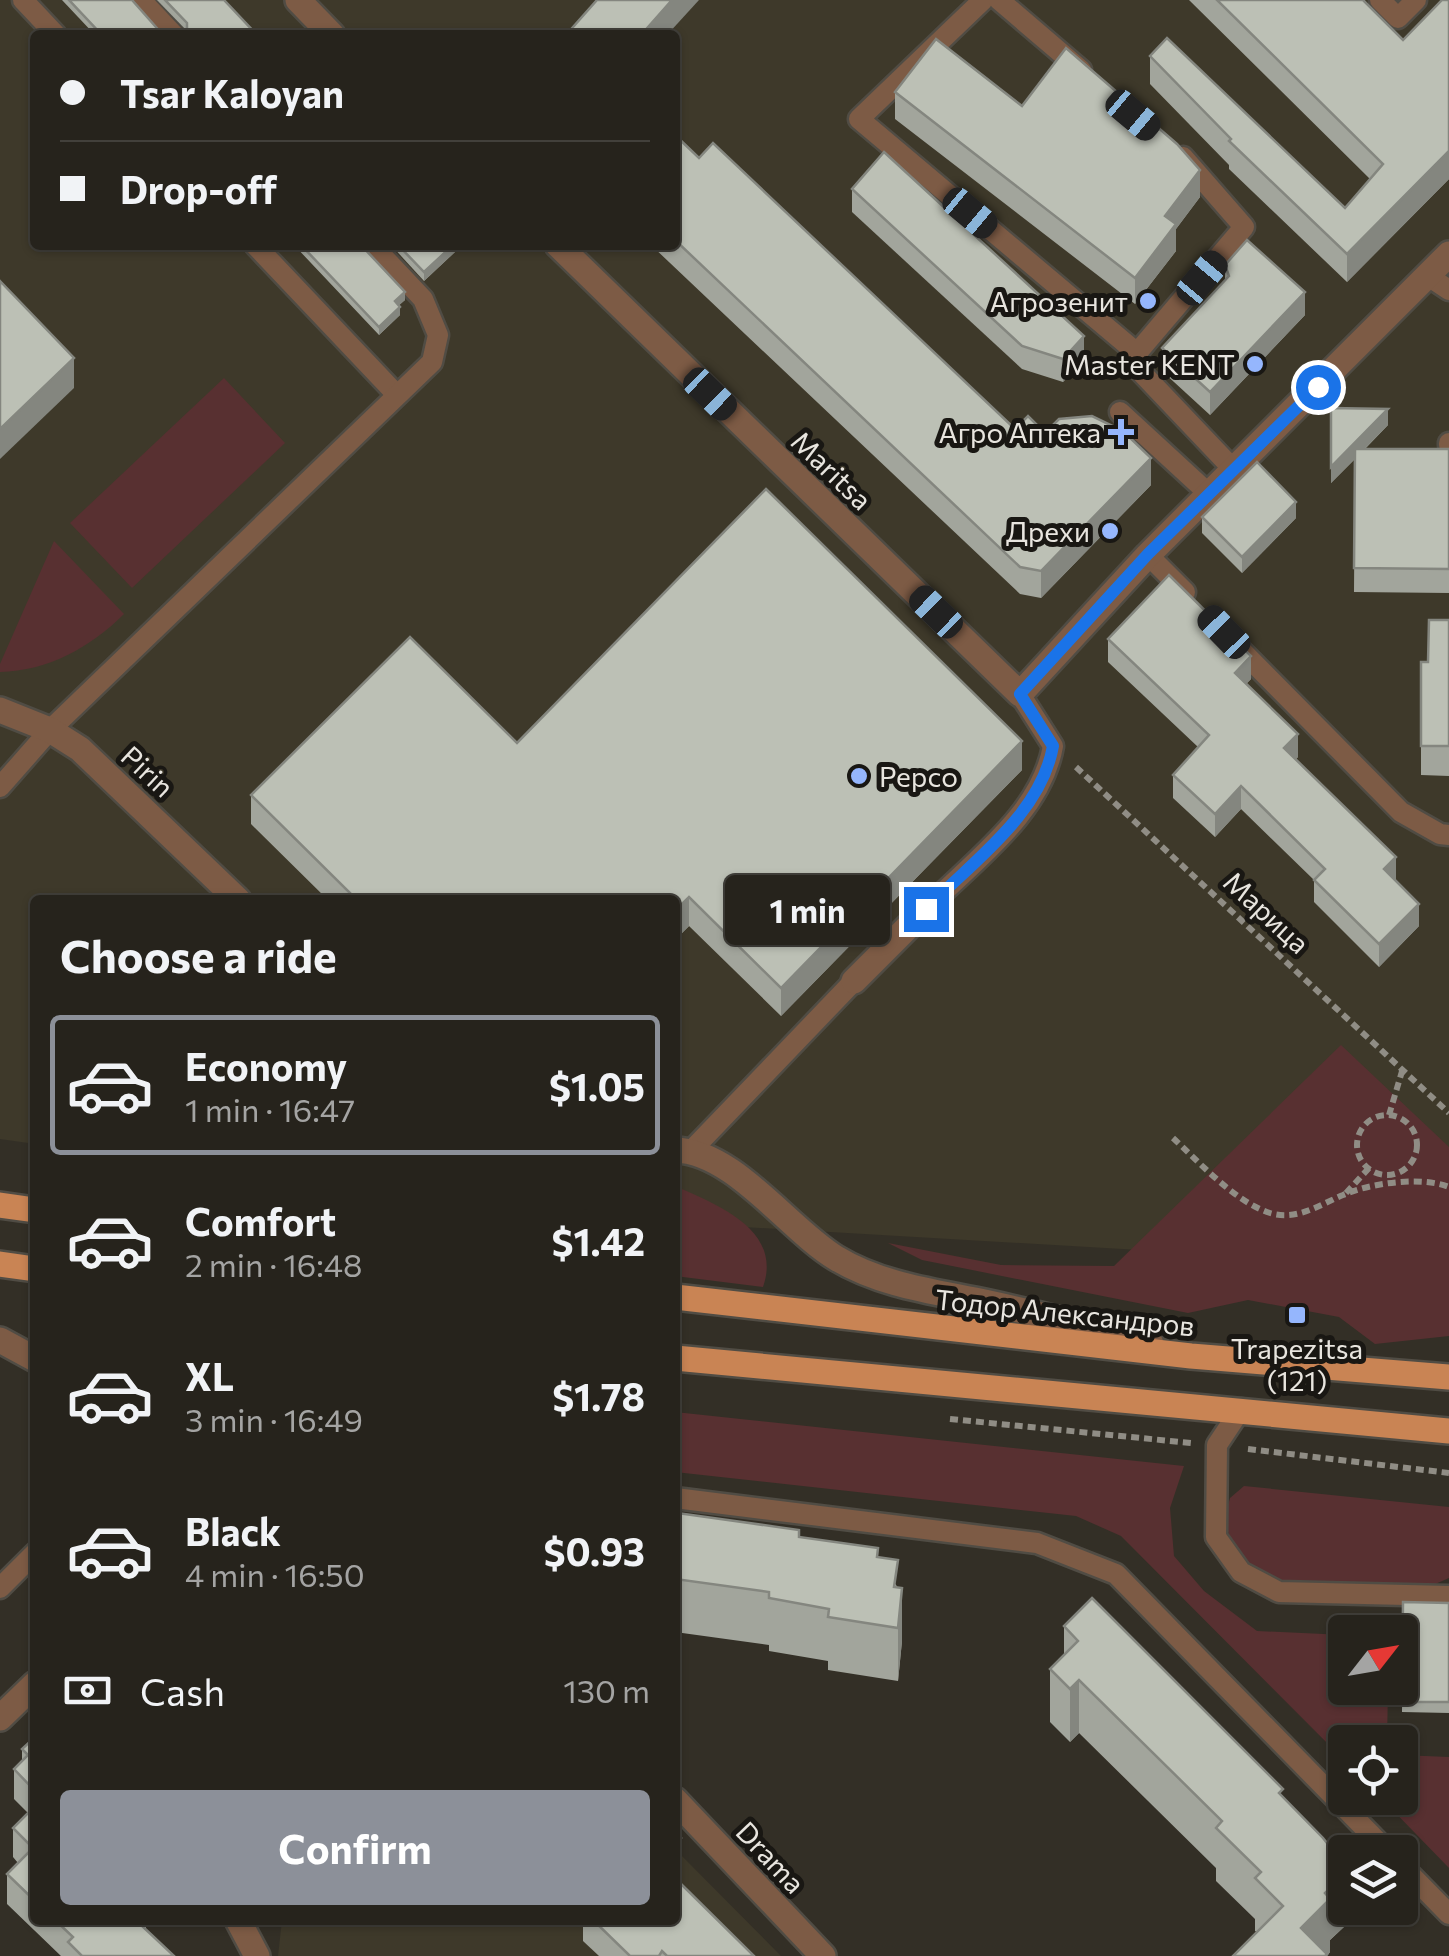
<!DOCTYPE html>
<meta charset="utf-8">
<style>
:root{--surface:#26231c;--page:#322f29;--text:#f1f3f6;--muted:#a4a4a3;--line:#42403b;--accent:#8c9099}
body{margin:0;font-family:Commissioner,sans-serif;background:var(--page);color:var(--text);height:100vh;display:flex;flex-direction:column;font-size:38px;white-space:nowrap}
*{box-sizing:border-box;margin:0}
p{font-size:32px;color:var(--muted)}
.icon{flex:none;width:55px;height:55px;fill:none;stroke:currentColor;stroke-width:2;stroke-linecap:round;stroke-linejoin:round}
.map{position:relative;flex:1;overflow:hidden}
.side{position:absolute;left:30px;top:895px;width:650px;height:1030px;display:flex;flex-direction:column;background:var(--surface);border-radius:10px;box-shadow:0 2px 8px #0004,0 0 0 2px var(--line)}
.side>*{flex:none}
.banner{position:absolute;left:30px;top:30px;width:650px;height:220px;border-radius:10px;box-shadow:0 2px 8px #0004,0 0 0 2px var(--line);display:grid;align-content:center;height:220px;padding:0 30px;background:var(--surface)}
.needle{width:65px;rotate:59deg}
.fabs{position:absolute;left:1328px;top:1615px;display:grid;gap:20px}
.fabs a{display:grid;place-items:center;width:90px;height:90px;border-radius:10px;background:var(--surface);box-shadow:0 2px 8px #0004,0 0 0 2px var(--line);font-size:50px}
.end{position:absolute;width:45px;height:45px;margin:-22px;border:12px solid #1a73e8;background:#fff;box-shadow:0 0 0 5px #fff}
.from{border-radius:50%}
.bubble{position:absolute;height:70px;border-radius:10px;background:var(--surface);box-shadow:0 2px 8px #0004,0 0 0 2px var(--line);font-size:32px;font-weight:700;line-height:70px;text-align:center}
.car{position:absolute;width:30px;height:60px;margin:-30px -15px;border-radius:12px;box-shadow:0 0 8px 2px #0007;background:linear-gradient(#222 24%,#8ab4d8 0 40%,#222 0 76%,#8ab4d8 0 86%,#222 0)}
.banner b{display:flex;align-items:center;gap:35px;height:95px;font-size:38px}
.banner b+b{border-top:2px solid var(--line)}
.banner i{width:25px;height:25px;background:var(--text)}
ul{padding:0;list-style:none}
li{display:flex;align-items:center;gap:30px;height:140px;margin:0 20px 15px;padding:0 10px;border:5px solid transparent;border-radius:10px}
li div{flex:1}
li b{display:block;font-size:38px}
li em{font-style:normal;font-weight:700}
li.on{border-color:var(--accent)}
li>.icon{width:90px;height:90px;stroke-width:1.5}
h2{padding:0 30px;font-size:45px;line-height:120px}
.pay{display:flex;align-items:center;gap:25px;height:110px;padding:0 30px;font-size:38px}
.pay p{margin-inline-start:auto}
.button{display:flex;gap:20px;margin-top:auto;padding:20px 30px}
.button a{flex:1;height:115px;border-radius:10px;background:var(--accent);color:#fff;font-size:40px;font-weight:700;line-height:115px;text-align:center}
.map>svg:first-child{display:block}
</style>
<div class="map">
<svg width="1449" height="1956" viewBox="0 0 1449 1956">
<rect width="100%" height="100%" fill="#332f26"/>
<!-- built -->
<g fill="#3e392a" fill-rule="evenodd">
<path d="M0 0H1449V1268L675 1223V900H35V1144L0 1139ZM35 35H675V245H35Z"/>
<path d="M675 1849 781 1956H278L282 1920H675Z"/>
</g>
<!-- green -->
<g fill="#583031">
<path d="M224 378 285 443 132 588 70 523Z"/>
<path d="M54 541 124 614C91 647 48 671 0 672V664Z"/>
<path d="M1341 1045 1449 1147V1336L1375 1344 1339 1317 1248 1300 1188 1313 922 1260 888 1243 1001 1265 1114 1266Z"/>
<path d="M675 1186C718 1205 783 1230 763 1287L675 1276Z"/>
<path d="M675 1412 1184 1466 1170 1508 1174 1556 1204 1591 1257 1631 1345 1635V1688H1388L1387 1742H1345V1761L1121 1536 1076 1516 675 1472Z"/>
<path d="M1244 1486 1449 1507V1578L1433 1585 1284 1583 1242 1561 1233 1546 1224 1520 1230 1498Z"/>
<path d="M1400 1755 1449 1757V1868L1381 1798H1400Z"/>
</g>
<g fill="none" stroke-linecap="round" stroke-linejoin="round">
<!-- service casing -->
<g stroke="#504c44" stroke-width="25">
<g id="service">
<path d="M23 0 56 35"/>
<path d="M141 0 174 35"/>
<path d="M983 0 859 119 1137 353 1140 371 1234 470"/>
<path d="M999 0 1081 70"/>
<path d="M1380 0 1398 18 1416 0"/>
<path d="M255 245 397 395"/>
<path d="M1428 276 1449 290"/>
<path d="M1137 353 1244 227 1183 157"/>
<path d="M1120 412 1208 493"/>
<path d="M1449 445V443"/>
<path d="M1148 555 1185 592"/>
<path d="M1233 642 1401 812 1440 834 1449 835"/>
<path d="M0 787 50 730 432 362 438 335 423 299 372 245"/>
<path d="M926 909C973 861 1041 814 1053 746L1020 694"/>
<path d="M691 1151 854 981"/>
<path d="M1241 1409 1217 1445 1216 1537 1241 1572 1279 1592 1449 1596"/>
<path d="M675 1498 1037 1543 1116 1574 1388 1852"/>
<path d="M0 1588 35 1553"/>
<path d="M1400 1864 1449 1914"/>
</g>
</g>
<!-- pedestrian casing -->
<g stroke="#504c44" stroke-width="30">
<path id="pedestrian" d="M854 981 926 909"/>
</g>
<!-- minor casing -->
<g stroke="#504c44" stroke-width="30">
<g id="minor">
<path d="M298 0 332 35"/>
<path d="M558 245 1020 694 1148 555 1449 254"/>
<path d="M0 710 50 730 80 749 238 900"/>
<path d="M675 1150C734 1151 788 1229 836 1258 882 1286 938 1292 989 1303 1044 1315 1097 1329 1151 1344"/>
<path d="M675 1800 823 1956"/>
<path d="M238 1920 257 1956"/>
</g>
</g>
<!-- tertiary casing -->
<g stroke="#504c44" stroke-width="30">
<g id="tertiary">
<path d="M0 1340 35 1359"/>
<path d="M0 1718 35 1684"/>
</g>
</g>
<!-- primary casing -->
<g stroke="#504c44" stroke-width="30">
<g id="primary">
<path d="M0 1205 35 1210"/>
<path d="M0 1264 35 1269"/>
<path d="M675 1297 1191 1356 1449 1377"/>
<path d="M675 1358 1449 1431"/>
</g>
</g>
<!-- path -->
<g stroke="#908d85" stroke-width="6" stroke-dasharray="8 5" stroke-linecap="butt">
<path d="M1076 767 1449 1113"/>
<path d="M1389 1115 1403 1068"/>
<circle cx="1387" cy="1145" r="30"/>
<path d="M1173 1138C1199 1162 1235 1202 1270 1213 1297 1221 1319 1205 1343 1195 1370 1183 1422 1176 1449 1187"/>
<path d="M1346 1193 1369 1168"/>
<path d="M950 1419 1191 1443"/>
<path d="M1248 1449 1449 1473"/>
</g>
<!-- service -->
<use href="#service" stroke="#7d5b45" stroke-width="20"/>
<!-- pedestrian -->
<use href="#pedestrian" stroke="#7d5b45" stroke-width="25"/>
<!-- minor -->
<use href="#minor" stroke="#7d5b45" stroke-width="25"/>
<!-- tertiary -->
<use href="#tertiary" stroke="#7d5b45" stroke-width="25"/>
<!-- primary -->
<use href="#primary" stroke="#c98454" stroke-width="25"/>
</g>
<!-- wall -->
<g fill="#a2a59c">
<path d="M62 0H132L163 35H95Z"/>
<path d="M157 0H224L187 31Z"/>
<path d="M1189 0H1363L1403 40 1449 0V179L1347 282 1229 169V165L1150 84V56L1345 208 1370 179Z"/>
<path d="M895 92 1022 106 1200 197 1176 229V251L1135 304 895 119Z"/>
<path d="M675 135 699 158 1015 429 1045 433 1151 485 1041 598 1020 594 651 245H675Z"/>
<path d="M852 189 1084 359 1063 382 1022 369 852 212Z"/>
<path d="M294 245H361L405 300 399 305 400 315 379 335Z"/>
<path d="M391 245H455V252L424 281Z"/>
<path d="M1225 265 1305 315 1210 415 1162 371V348L1225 281Z"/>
<path d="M1331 408 1388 425 1365 449H1449V593L1354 592 1355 459 1331 483Z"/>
<path d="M1202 517 1296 518 1242 573 1202 533Z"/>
<path d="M1449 620V776L1421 775V662H1428Z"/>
<path d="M1108 639 1251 679 1246 684 1298 757 1296 759 1395 880 1419 926 1379 967 1314 902V880L1241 809 1215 837 1173 798V775L1198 747 1108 662Z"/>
<path d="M517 743 1022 770 781 1016 689 926 675 940V900H328L251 824V795Z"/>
<path d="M675 1506 678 1513 799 1537 878 1557 898 1588 902 1641 898 1681 828 1670V1661L769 1651V1645L675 1632Z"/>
<path d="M1403 1602 1449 1603V1713L1402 1712Z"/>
<path d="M1064 1626 1283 1798 1334 1863 1345 1926 1330 1940V1952L1327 1956 1257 1932 1255 1931V1919L1216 1881V1868L1079 1733 1070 1742 1050 1722V1669L1064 1655Z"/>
<path d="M35 1737V1920H146V1930L174 1956H61L7 1904V1874L18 1863 13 1857V1828L28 1813 14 1799V1769L22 1761V1749Z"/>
<path d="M583 1920H675L754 1956H599L583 1941Z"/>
</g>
<!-- shaded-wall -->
<g fill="#84867f">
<path d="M672 0H699L667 35H641Z"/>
<path d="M1449 151V179L1347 282V254Z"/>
<path d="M1200 170V197L1176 229V251L1135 304V278L1165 216Z"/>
<path d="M453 245H455V252L424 281V272Z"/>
<path d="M405 292V300L395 309V301Z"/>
<path d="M1305 292V315L1210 415V392Z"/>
<path d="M400 307V315L379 335V327Z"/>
<path d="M1084 336V359L1063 382V359Z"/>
<path d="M74 358V388L0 459V429Z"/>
<path d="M1388 409V425L1331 483V467Z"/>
<path d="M1151 458V485L1041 598V571Z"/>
<path d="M1296 502V518L1242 573V557Z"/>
<path d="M1251 656V679L1235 695V673Z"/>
<path d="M1298 734V757L1284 771V748Z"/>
<path d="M1022 741V770L781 1016V988Z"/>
<path d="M1241 786V809L1215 837V814Z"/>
<path d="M1396 857V880L1384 869Z"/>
<path d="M689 897V926L675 940V911Z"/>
<path d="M1419 904V926L1379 967V944Z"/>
<path d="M902 1588V1641L898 1681V1628Z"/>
<path d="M1079 1680V1733L1070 1742V1689Z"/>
<path d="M681 1838V1868L675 1874V1844Z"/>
<path d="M1334 1852V1883L1345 1873V1926L1330 1940V1952L1327 1956H1301V1928L1325 1893 1329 1858Z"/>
</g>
<!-- building -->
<g fill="#bcc0b5" stroke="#84867f" stroke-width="2.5">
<path d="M69 0H132L163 35H102Z"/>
<path d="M165 0H224L257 35H183L187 32V23Z"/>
<path d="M597 0H672L641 35H566Z"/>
<path d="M1217 0H1363L1403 40 1442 0H1449V151L1347 254 1229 141 1231 139 1150 56 1167 38 1345 208 1383 164Z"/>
<path d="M936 39 1022 106 1066 48 1177 144 1200 170 1165 216 1176 224 1135 278 895 92Z"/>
<path d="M675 135 699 158 713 143 1015 429 1028 416 1045 433 1059 419 1092 416 1123 431 1151 458 1041 571 1020 567 675 240Z"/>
<path d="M884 152 1084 336 1063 359 1022 346 852 189Z"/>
<path d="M1247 240 1305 292 1210 392 1162 348 1229 276 1225 265Z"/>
<path d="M301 245H361L405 292 395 301 400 307 379 327Z"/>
<path d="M398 245H453L424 272Z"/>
<path d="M0 281 74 358 0 429Z"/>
<path d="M1331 408 1388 409 1331 467Z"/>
<path d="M1355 449H1449V569L1354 568Z"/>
<path d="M1257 462 1296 502 1242 557 1202 517Z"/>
<path d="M766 489 1022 741 781 988 689 897 675 911V900H357L251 795 410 637 517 743Z"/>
<path d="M1169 575 1251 656 1235 673 1298 734 1284 748 1396 857 1384 869 1419 904 1379 944 1314 880 1325 869 1241 786 1215 814 1173 775 1209 735 1108 639Z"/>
<path d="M1429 620H1449V746H1421V662H1428Z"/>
<path d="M675 1506H678L677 1513 799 1530V1537L878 1548 877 1557 898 1560 894 1587 902 1588 898 1628 828 1617 829 1609 769 1598V1592L675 1579Z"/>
<path d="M1092 1598 1283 1789 1279 1793 1323 1838 1334 1852 1329 1858 1345 1873 1325 1893 1330 1899 1301 1928 1327 1954 1325 1956H1233L1283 1906 1255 1878 1261 1872 1216 1828 1222 1821 1079 1680 1070 1689 1050 1669 1078 1641 1064 1626Z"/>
<path d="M1403 1602 1449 1603V1702H1402Z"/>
<path d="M35 1737V1791L14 1769 28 1755 22 1749Z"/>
<path d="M35 1806V1901L7 1874 33 1848 13 1828Z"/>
<path d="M675 1832 681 1838 675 1844Z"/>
<path d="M675 1878 754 1956H667L662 1951 659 1956H630L593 1920H675Z"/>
<path d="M55 1920H143L140 1924 174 1956H82L68 1942 73 1937Z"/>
</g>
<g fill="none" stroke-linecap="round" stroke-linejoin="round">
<!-- route -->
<path stroke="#1a73e8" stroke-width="12" d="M926 909C973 861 1041 814 1053 746L1020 694 1148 554 1318 387"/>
</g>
<!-- markers -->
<g fill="#95b6fd" stroke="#191713" stroke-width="4">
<circle cx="1148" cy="301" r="10"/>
<circle cx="1255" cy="364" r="10"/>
<path d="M1116 417h10v10h10v10h-10v10h-10v-10h-10v-10h10z"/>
<circle cx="1110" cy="531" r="10"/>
<circle cx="859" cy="776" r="10"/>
<rect x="1287" y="1305" width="20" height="20" rx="5"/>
</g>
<g text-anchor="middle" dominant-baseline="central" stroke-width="10" stroke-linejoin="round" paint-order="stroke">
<!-- poi labels -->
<g font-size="28" fill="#e8e5df" stroke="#191713" text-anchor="end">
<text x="1128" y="301">Агрозенит</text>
<text x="1235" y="364">Master KENT</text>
<text x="1101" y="432">Агро Аптека</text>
<text x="1090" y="531">Дрехи</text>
<text x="879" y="776" text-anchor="start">Pepco</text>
<text x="1297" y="1348" text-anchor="middle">Trapezitsa<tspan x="1297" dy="32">(121)</tspan></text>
</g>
<!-- street labels -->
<g font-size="28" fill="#e8e5df" stroke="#191713">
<text transform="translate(832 470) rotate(44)">Maritsa</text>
<text transform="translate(148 771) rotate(43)">Pirin</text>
<text transform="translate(1267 912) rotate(43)">Марица</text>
<text transform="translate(1065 1312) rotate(6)">Тодор Александров</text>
<text transform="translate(771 1857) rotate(47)">Drama</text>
</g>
</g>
</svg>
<div class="fabs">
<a><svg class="needle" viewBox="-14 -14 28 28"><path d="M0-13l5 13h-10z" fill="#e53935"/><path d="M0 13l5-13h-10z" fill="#a4a4a3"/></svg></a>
<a><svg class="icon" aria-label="locate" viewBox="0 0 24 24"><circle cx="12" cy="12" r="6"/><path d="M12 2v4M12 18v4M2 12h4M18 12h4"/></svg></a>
<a><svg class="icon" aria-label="layers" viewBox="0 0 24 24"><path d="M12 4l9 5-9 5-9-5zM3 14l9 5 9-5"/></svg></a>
</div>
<i class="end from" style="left:1318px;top:387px"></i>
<i class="end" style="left:926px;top:909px"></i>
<div class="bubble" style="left:725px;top:875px;width:165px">1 min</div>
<i class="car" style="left:1133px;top:115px;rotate:130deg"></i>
<i class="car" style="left:970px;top:213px;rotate:130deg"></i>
<i class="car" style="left:1202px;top:278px;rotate:40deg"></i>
<i class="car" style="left:710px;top:394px;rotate:134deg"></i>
<i class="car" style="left:936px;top:612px;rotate:314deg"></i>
<i class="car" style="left:1224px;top:632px;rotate:316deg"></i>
<div class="banner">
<b><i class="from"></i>Tsar Kaloyan</b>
<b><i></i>Drop-off</b>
</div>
<section class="side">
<h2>Choose a ride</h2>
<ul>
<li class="on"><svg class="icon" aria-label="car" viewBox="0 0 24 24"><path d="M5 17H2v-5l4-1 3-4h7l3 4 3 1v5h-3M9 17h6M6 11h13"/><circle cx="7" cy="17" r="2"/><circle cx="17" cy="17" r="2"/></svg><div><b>Economy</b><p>1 min · 16:47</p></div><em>$1.05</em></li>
<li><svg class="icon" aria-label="car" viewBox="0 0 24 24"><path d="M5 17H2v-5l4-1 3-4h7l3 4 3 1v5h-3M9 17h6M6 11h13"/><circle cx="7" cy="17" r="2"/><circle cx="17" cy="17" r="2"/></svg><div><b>Comfort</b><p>2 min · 16:48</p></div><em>$1.42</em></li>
<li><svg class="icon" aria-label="car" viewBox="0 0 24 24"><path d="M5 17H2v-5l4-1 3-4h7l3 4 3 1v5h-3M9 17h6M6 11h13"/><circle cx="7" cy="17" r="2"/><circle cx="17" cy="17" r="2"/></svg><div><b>XL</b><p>3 min · 16:49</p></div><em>$1.78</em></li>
<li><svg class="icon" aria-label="car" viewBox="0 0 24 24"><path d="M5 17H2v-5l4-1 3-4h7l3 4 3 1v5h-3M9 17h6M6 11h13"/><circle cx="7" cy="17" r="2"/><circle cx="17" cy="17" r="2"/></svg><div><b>Black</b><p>4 min · 16:50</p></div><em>$0.93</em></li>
</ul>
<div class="pay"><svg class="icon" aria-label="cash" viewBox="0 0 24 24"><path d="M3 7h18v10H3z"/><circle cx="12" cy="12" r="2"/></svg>Cash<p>130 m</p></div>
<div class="button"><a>Confirm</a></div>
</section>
</div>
